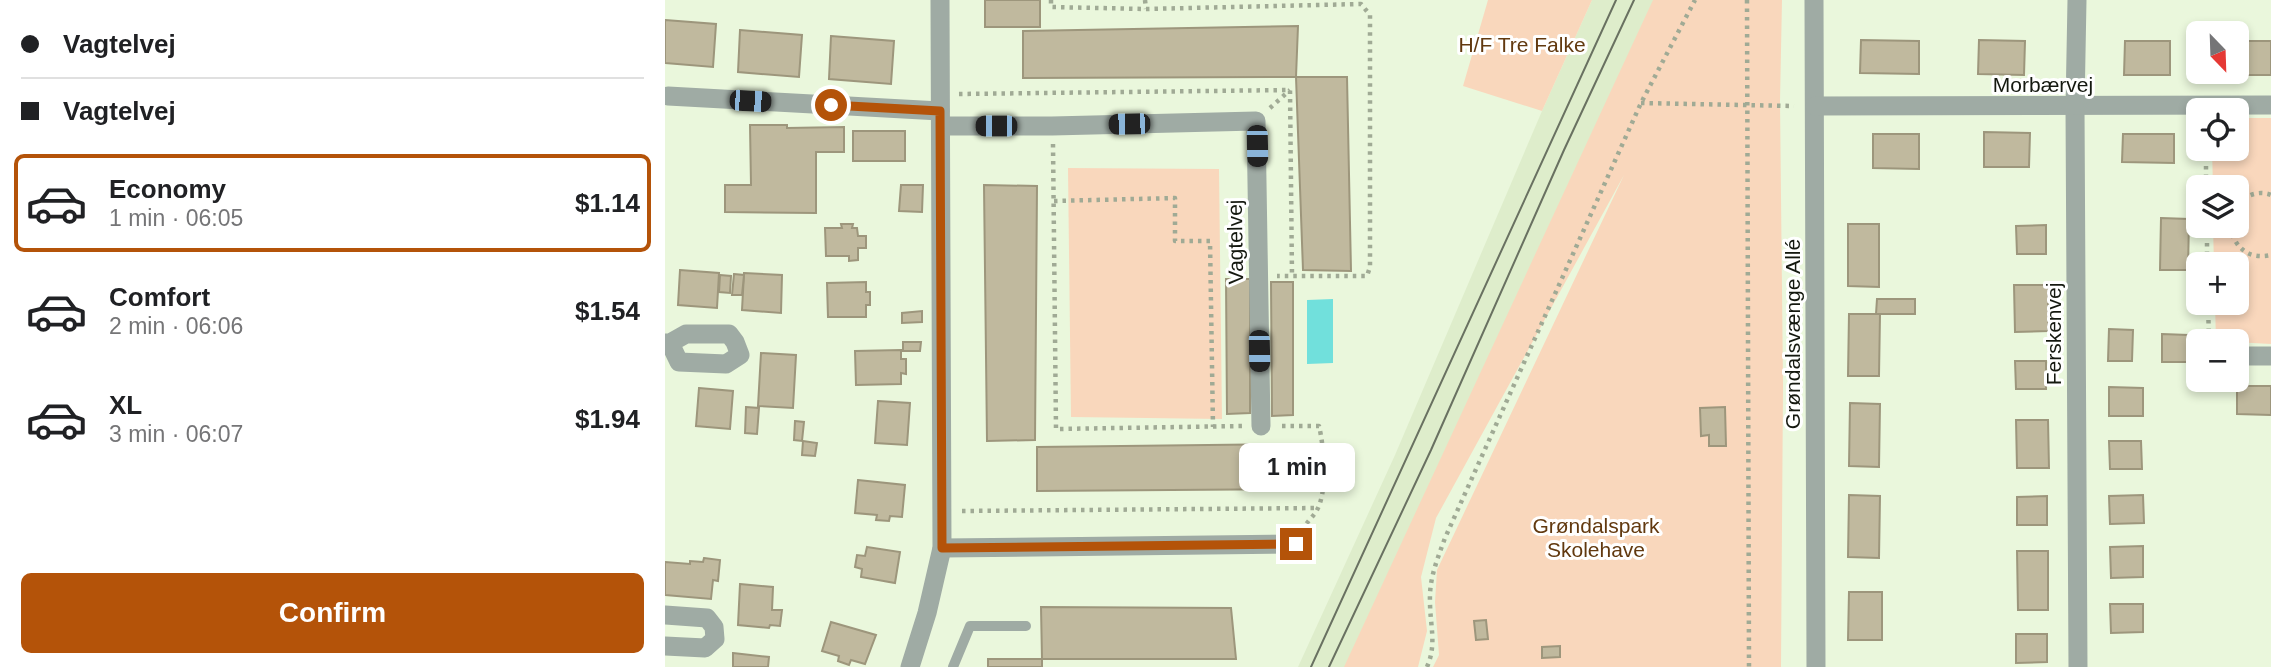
<!DOCTYPE html>
<meta charset="utf-8">
<style>
:root{--surface:#fff;--page:#f2f2f2;--text:#202124;--muted:#757577;--line:#e0e0e0;--accent:#b45309}
body{margin:0;font-family:Helvetica,sans-serif;background:var(--page);color:var(--text);height:100vh;display:flex;flex-direction:column;font-size:26px;white-space:nowrap}
*{box-sizing:border-box;margin:0}
p{font-size:23px;color:var(--muted)}
.icon{flex:none;width:38px;height:38px;fill:none;stroke:currentColor;stroke-width:2;stroke-linecap:round;stroke-linejoin:round}
.map{position:relative;flex:1;overflow:hidden}
.side{display:flex;flex-direction:column;background:var(--surface);width:665px}
.side>*{flex:none}
.top-card{display:grid;align-content:center;height:154px;padding:0 21px;background:var(--surface)}
.needle{width:46px;rotate:157deg}
.fabs{position:absolute;left:1521px;top:21px;display:grid;gap:14px}
.fabs a{display:grid;place-items:center;width:63px;height:63px;border-radius:10px;background:var(--surface);box-shadow:0 4px 10px #0003;font-size:35px}
.end{position:absolute;width:32px;height:32px;margin:-16px;border:9px solid #b45309;background:#fff;box-shadow:0 0 0 4px #fff}
.from{border-radius:50%}
.bubble{position:absolute;height:49px;border-radius:10px;background:var(--surface);box-shadow:0 4px 10px #0003;font-size:23px;font-weight:600;line-height:49px;text-align:center}
.car{position:absolute;width:21px;height:42px;margin:-21px -10px;border-radius:9px;box-shadow:0 0 5px 2px #0007;background:linear-gradient(#222 24%,#8ab4d8 0 40%,#222 0 76%,#8ab4d8 0 86%,#222 0)}
.top-card b{display:flex;align-items:center;gap:24px;height:66px;font-size:26px}
.top-card b+b{border-top:2px solid var(--line)}
.top-card i{width:18px;height:18px;background:var(--text)}
ul{padding:0;list-style:none}
li{display:flex;align-items:center;gap:21px;height:98px;margin:0 14px 10px;padding:0 7px;border:4px solid transparent;border-radius:10px}
li div{flex:1}
li b{display:block;font-size:26px}
li em{font-style:normal;font-weight:600}
li.active{border-color:var(--accent)}
li>.icon{width:63px;height:63px;stroke-width:1.5}
.button{display:flex;gap:14px;margin-top:auto;padding:14px 21px}
.button a{flex:1;height:80px;border-radius:10px;background:var(--accent);color:#fff;font-size:28px;font-weight:600;line-height:80px;text-align:center}
main{display:flex;flex:1;min-height:0}
.map>svg:first-child{display:block}
</style>
<main>
<section class="side">
<div class="top-card">
<b><i class="from"></i>Vagtelvej</b>
<b><i></i>Vagtelvej</b>
</div>
<ul>
<li class="active"><svg class="icon" aria-label="car" viewBox="0 0 24 24"><path d="M5 17H2v-5l4-1 3-4h7l3 4 3 1v5h-3M9 17h6M6 11h13"/><circle cx="7" cy="17" r="2"/><circle cx="17" cy="17" r="2"/></svg><div><b>Economy</b><p>1 min · 06:05</p></div><em>$1.14</em></li>
<li><svg class="icon" aria-label="car" viewBox="0 0 24 24"><path d="M5 17H2v-5l4-1 3-4h7l3 4 3 1v5h-3M9 17h6M6 11h13"/><circle cx="7" cy="17" r="2"/><circle cx="17" cy="17" r="2"/></svg><div><b>Comfort</b><p>2 min · 06:06</p></div><em>$1.54</em></li>
<li><svg class="icon" aria-label="car" viewBox="0 0 24 24"><path d="M5 17H2v-5l4-1 3-4h7l3 4 3 1v5h-3M9 17h6M6 11h13"/><circle cx="7" cy="17" r="2"/><circle cx="17" cy="17" r="2"/></svg><div><b>XL</b><p>3 min · 06:07</p></div><em>$1.94</em></li>
</ul>
<div class="button"><a>Confirm</a></div>
</section>
<div class="map">
<svg width="1606" height="667" viewBox="0 0 1606 667">
<rect width="100%" height="100%" fill="#eaf7dc"/>
<!-- built -->
<path fill="#deedcb" d="M927 0H990L680 667H633L730 455 877 111Z"/>
<!-- green -->
<g fill="#f9d7bc">
<path d="M823 0H927L877 111 798 86Z"/>
<path d="M988 0H1117L1115 101 1118 386 1116 667H768L774 655 770 602 772 570 959 175 771 518 756 577 762 631 753 667H679Z"/>
<path d="M1572 118H1606V344L1551 341 1550 303H1572V264H1549L1548 226H1572V187H1548L1547 149H1572Z"/>
<path d="M403 168 554 169 557 419 406 417Z"/>
</g>
<!-- water -->
<path fill="#71e0dc" d="M668 299V363L642 364V300Z"/>
<!-- building -->
<g fill="#c0b99e" stroke="#9d967c" stroke-width="2">
<rect x="320" y="0" width="55" height="27"/>
<path d="M0 20 51 24 48 67 0 63Z"/>
<path d="M633 26 631 77 358 78V31Z"/>
<path d="M75 30 137 35 134 77 73 72Z"/>
<path d="M166 36 229 41 226 84 164 79Z"/>
<path d="M1196 40 1254 41V74L1195 73Z"/>
<path d="M1314 40 1360 41 1359 75 1313 74Z"/>
<path d="M1460 41H1505V75H1459Z"/>
<rect x="1572" y="41" width="34" height="34"/>
<path d="M631 77H682L686 271 638 270Z"/>
<path d="M85 125H122V128L179 127V152H151V213L60 212V185H86Z"/>
<rect x="188" y="131" width="52" height="30"/>
<path d="M1319 132 1365 133 1364 167H1319Z"/>
<path d="M1208 134H1254V169L1208 168Z"/>
<path d="M1458 134H1509V163L1457 162Z"/>
<path d="M236 185H258L257 212 234 211Z"/>
<path d="M319 185 372 186 370 440 322 441Z"/>
<path d="M1496 218 1524 219 1523 270H1495Z"/>
<path d="M176 224H188L187 228H192L193 236H201V248H193V260L184 261V256H161L160 228H177Z"/>
<path d="M1183 224H1214V287L1183 286Z"/>
<path d="M1381 225V254H1352L1351 226Z"/>
<path d="M15 270 54 273 52 308 13 305Z"/>
<path d="M79 273 117 275 116 313 77 310Z"/>
<path d="M69 274 79 275 77 295H67Z"/>
<path d="M55 275 66 276 65 293 54 292Z"/>
<path d="M561 279H585V413L562 414Z"/>
<path d="M201 282V292H205V305H201V317H163L162 283Z"/>
<path d="M606 282H628V415L607 416Z"/>
<path d="M1349 285H1383V331L1350 332Z"/>
<path d="M1212 299H1250V314H1211Z"/>
<path d="M257 311V322L237 323V313Z"/>
<path d="M1184 314H1215L1214 376H1183Z"/>
<path d="M1444 329 1468 330 1467 361H1443Z"/>
<path d="M1497 334 1523 335V362H1497Z"/>
<path d="M238 342H256L255 351H238Z"/>
<path d="M236 350V359H241V374L236 373V384L191 385 190 351Z"/>
<path d="M96 353 131 355 128 408 93 406Z"/>
<path d="M1350 361H1381V389H1351Z"/>
<path d="M1572 386H1606V415L1572 414Z"/>
<path d="M1444 387 1478 388V416H1444Z"/>
<path d="M34 388 68 391 65 429 31 426Z"/>
<path d="M213 401 245 403 242 445 210 443Z"/>
<path d="M1185 403 1215 404 1214 467 1184 466Z"/>
<path d="M81 407 94 408 92 434 80 433Z"/>
<path d="M1060 407 1061 446H1044V435L1036 436 1035 408Z"/>
<path d="M1351 420H1383L1384 468H1352Z"/>
<path d="M130 421 139 422 137 441 129 440Z"/>
<path d="M138 441 152 443 150 456 137 455Z"/>
<path d="M1444 441H1476L1477 469H1445Z"/>
<path d="M632 444V489L372 491V447Z"/>
<path d="M193 480 240 485 237 517 225 516 224 521 211 520 212 515 190 513Z"/>
<path d="M1184 495 1215 496 1214 558 1183 557Z"/>
<path d="M1478 495 1479 523 1445 524 1444 496Z"/>
<path d="M1382 496V525H1352V497Z"/>
<path d="M1478 546V577L1446 578 1445 547Z"/>
<path d="M202 547 235 552 230 583 196 577 197 569 190 567 192 555 200 556Z"/>
<path d="M1352 551H1383V610H1353Z"/>
<path d="M39 558 55 560 53 581 48 580 46 599 0 595V562L25 564V561L38 562Z"/>
<path d="M75 584 108 587 107 610H117L115 626 105 625 104 628 73 625Z"/>
<path d="M1184 592H1217V640H1183Z"/>
<path d="M1445 604H1478V632L1446 633Z"/>
<path d="M376 607 566 608 571 659H377Z"/>
<path d="M821 620 823 639 811 640 809 621Z"/>
<path d="M166 622 211 635 200 664 186 660 184 665 173 661 174 656 157 651Z"/>
<path d="M1351 634H1382V662L1351 663Z"/>
<path d="M895 646V657L877 658V647Z"/>
<path d="M68 653 104 657 103 667H68Z"/>
<rect x="323" y="659" width="54" height="8"/>
</g>
<g fill="none" stroke-linecap="round" stroke-linejoin="round">
<!-- path -->
<g stroke="#a0aa95" stroke-width="4.5" stroke-dasharray="3.5 5" stroke-linecap="butt">
<path d="M386 0V7L481 9 696 4 705 15V267L702 276H612"/>
<path d="M480 0 481 9"/>
<path d="M1082 0 1084 667"/>
<path d="M294 94 625 90 627 276"/>
<path d="M976 103 1129 106"/>
<path d="M605 108 625 90"/>
<path d="M388 144 391 429 577 426"/>
<path d="M1541 149V187"/>
<path d="M389 201 510 198V241H545L548 427"/>
<path d="M1572 205C1580 195 1594 190 1606 195"/>
<path d="M1542 226V264"/>
<path d="M1565 226C1569 247 1583 260 1606 255"/>
<path d="M1543 303 1544 341"/>
<path d="M617 426H654C659 447 663 490 652 510 649 516 643 520 639 528"/>
<path d="M297 511 653 508"/>
<path d="M762 667C772 644 765 626 765 602 764 579 772 560 780 538L976 103 1030 0"/>
</g>
<!-- lane -->
<path stroke="#9faba4" stroke-width="10" d="M288 667 305 626H361"/>
<!-- street -->
<g stroke="#9faba4" stroke-width="19">
<path d="M1149 0 1151 667"/>
<path d="M1412 0 1410 107 1413 667"/>
<path d="M3 96 275 111"/>
<path d="M1150 106 1606 105"/>
<path d="M276 126H387L591 121 596 426"/>
<path d="M0 343H5L21 334H64L70 342 75 355 61 364 14 362 5 343"/>
<path d="M1572 356H1606"/>
<path d="M277 548 631 544"/>
<path d="M0 615 42 618 49 627 50 639 40 648 0 646"/>
<path d="M245 667 262 613 277 548 275 0"/>
</g>
<!-- tram -->
<g stroke="#697161" stroke-width="2">
<path d="M646 667 951 0"/>
<path d="M664 667 766 450 899 150 969 0"/>
</g>
</g>
<g fill="none" stroke-linecap="round" stroke-linejoin="round">
<!-- route -->
<path stroke="#b45309" stroke-width="9" d="M166 105 275 111 277 548 631 544"/>
</g>
<g text-anchor="middle" dominant-baseline="central" stroke-width="6" stroke-linejoin="round" paint-order="stroke">
<!-- park labels -->
<g font-size="21" fill="#62390f" stroke="#fff">
<text x="857" y="44">H/F Tre Falke</text>
<text x="931" y="525">Grøndalspark<tspan x="931" dy="24">Skolehave</tspan></text>
</g>
<!-- street labels -->
<g font-size="21" fill="#14180f" stroke="#fff">
<text x="1378" y="84">Morbærvej</text>
<text transform="translate(570 242) rotate(-91)">Vagtelvej</text>
<text transform="translate(1127 334) rotate(-90)">Grøndalsvænge Allé</text>
<text transform="translate(1388 334) rotate(-90)">Ferskenvej</text>
</g>
</g>
</svg>
<div class="fabs">
<a><svg class="needle" viewBox="-14 -14 28 28"><path d="M0-13l5 13h-10z" fill="#e53935"/><path d="M0 13l5-13h-10z" fill="#757577"/></svg></a>
<a><svg class="icon" aria-label="locate" viewBox="0 0 24 24"><circle cx="12" cy="12" r="6"/><path d="M12 2v4M12 18v4M2 12h4M18 12h4"/></svg></a>
<a><svg class="icon" aria-label="layers" viewBox="0 0 24 24"><path d="M12 4l9 5-9 5-9-5zM3 14l9 5 9-5"/></svg></a>
<a>+</a>
<a>−</a>
</div>
<i class="end from" style="left:166px;top:105px"></i>
<i class="end" style="left:631px;top:544px"></i>
<div class="bubble" style="left:574px;top:443px;width:116px">1 min</div>
<i class="car" style="left:85px;top:101px;rotate:93deg"></i>
<i class="car" style="left:464px;top:124px;rotate:269deg"></i>
<i class="car" style="left:331px;top:126px;rotate:270deg"></i>
<i class="car" style="left:592px;top:146px;rotate:179deg"></i>
<i class="car" style="left:594px;top:351px;rotate:179deg"></i>
</div>
</main>
